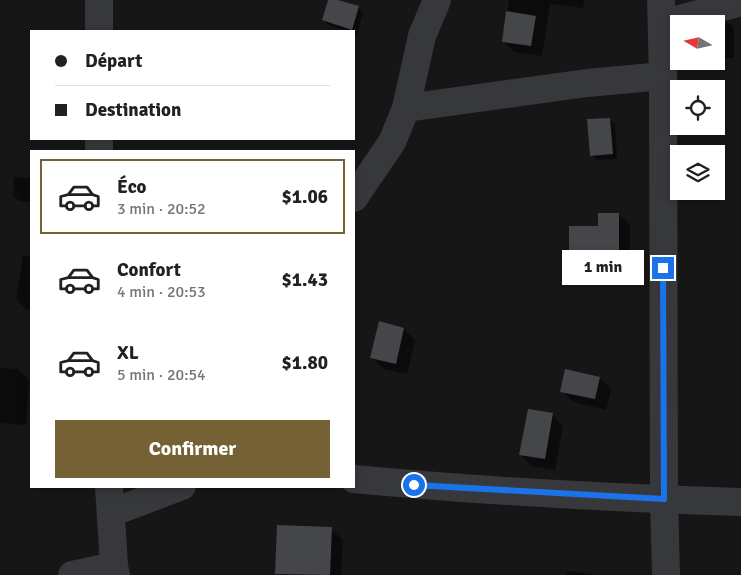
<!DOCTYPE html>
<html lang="fr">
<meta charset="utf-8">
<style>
:root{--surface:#fff;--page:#f6f6f6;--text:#202124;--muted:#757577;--line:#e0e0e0;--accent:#756234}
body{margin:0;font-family:Signika,sans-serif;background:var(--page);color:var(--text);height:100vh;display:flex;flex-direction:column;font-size:19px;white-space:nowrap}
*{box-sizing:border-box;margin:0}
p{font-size:16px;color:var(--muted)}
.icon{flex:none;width:28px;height:28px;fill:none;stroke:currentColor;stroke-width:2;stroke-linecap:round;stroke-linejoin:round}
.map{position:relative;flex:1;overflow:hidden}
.details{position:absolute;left:30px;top:150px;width:325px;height:338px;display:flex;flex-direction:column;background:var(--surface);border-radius:0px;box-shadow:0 2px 8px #0003}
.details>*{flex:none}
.banner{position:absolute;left:30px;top:30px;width:325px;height:110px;border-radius:0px;box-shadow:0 2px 8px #0003;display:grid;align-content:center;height:110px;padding:0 25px;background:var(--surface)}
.needle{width:32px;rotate:279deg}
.controls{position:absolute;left:670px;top:15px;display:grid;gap:10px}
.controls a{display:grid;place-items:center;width:55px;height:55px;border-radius:0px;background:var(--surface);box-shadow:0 2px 8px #0003;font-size:25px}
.end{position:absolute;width:22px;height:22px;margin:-11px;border:6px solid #1a73e8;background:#fff;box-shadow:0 0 0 2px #fff}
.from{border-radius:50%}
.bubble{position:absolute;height:35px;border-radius:0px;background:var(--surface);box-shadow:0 2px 8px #0003;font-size:16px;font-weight:700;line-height:35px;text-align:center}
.banner b{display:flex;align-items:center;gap:18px;height:48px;font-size:19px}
.banner b+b{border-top:1px solid var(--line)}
.banner i{width:12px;height:12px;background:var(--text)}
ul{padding:9px 0 0;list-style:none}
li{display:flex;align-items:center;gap:15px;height:75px;margin:0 10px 8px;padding:0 15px;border:2px solid transparent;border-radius:0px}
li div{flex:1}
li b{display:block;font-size:19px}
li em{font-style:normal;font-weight:700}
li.active{border-color:var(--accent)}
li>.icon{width:45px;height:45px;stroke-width:1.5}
.button{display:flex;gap:10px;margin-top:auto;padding:10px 25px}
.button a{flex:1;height:58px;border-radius:0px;background:var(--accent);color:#fff;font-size:20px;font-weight:700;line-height:58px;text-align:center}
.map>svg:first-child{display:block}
</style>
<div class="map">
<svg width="741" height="575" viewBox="0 0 741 575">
<rect width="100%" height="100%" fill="#161617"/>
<!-- shadow -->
<g fill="#0007">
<path d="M329 0 358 7 363 13 357 34 354 33V31H347L329 25 323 20Z"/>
<path d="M507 0H584L583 8 550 4 542 56 514 52 503 41 509 1Z"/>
<path d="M729 23 734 28V58H716V26Z"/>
<path d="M609 119 615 124 617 159 597 160 591 155Z"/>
<path d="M14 177 31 178V202L19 201 13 196Z"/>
<path d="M619 214 630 225V272H603V278H581L570 267 599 227Z"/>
<path d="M23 256 31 257V309H26L16 299Z"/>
<path d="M380 323 404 329 415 340 407 374 383 369 372 358Z"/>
<path d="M0 368 18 369 29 380 26 425 0 423Z"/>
<path d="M600 378 611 389 606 410 573 402 562 391Z"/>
<path d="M552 414 563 426 555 470 531 466 520 454Z"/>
<path d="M331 529 343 540 341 575H278L276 573Z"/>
<path d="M567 571 597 575H566Z"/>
</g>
<!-- building -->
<g fill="#45464a">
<path d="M328 0H338L359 6 352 30 322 20Z"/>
<path d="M506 11 536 16 531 46 502 42Z"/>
<path d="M610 118 613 154 590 156 587 119Z"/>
<path d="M598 213H619V262H592V268H569V226H598Z"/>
<path d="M379 321 404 328 396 364 370 358Z"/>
<path d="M565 369 600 377 595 399 560 392Z"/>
<path d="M528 409 553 413 545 459 519 455Z"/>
<path d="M277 525 332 527 330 575 275 574Z"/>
</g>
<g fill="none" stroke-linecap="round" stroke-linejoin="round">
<!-- minor -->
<g stroke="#37383c" stroke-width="28">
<path d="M661 0 663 76 664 499 666 575"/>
<path d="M662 24 741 2"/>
<path d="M406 108 587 83 663 76"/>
<path d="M354 198 392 142 406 108 422 36 437 0"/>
<path d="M354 479C482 491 612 498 741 502"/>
<path d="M111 513 182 486"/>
<path d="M72 575 114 566"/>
</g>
<!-- tertiary -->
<g stroke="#37383c" stroke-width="28">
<path d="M99 0V31"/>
<path d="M99 139V151"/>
<path d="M109 486 114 566 116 575"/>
</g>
</g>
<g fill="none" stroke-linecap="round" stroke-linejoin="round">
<!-- route -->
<path stroke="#1a73e8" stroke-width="6" d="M414 485 664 499 663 268"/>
</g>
</svg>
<div class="controls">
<a><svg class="needle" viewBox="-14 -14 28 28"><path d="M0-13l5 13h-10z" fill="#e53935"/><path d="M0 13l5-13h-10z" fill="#757577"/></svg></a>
<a><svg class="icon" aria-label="locate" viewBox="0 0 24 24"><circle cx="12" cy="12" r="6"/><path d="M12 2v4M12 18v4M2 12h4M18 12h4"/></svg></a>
<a><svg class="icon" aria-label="layers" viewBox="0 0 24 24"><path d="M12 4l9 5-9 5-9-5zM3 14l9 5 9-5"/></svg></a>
</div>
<i class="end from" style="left:414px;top:485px"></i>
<i class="end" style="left:663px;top:268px"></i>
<div class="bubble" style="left:562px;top:250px;width:82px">1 min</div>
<div class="banner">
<b><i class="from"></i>Départ</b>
<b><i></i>Destination</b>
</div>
<section class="details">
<ul>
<li class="active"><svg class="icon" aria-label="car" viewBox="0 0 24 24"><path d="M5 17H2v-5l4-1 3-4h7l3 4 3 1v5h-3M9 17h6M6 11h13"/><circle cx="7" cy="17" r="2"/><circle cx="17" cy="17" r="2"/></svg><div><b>Éco</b><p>3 min · 20:52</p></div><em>$1.06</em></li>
<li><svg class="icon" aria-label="car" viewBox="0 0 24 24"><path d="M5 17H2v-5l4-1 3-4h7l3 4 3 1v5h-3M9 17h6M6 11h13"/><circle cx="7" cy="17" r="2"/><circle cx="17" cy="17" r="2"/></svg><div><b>Confort</b><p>4 min · 20:53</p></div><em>$1.43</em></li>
<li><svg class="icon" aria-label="car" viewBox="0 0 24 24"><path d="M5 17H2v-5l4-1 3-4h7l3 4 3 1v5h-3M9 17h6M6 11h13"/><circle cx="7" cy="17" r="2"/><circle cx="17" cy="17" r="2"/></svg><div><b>XL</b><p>5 min · 20:54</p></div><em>$1.80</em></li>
</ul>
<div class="button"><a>Confirmer</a></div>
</section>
</div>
